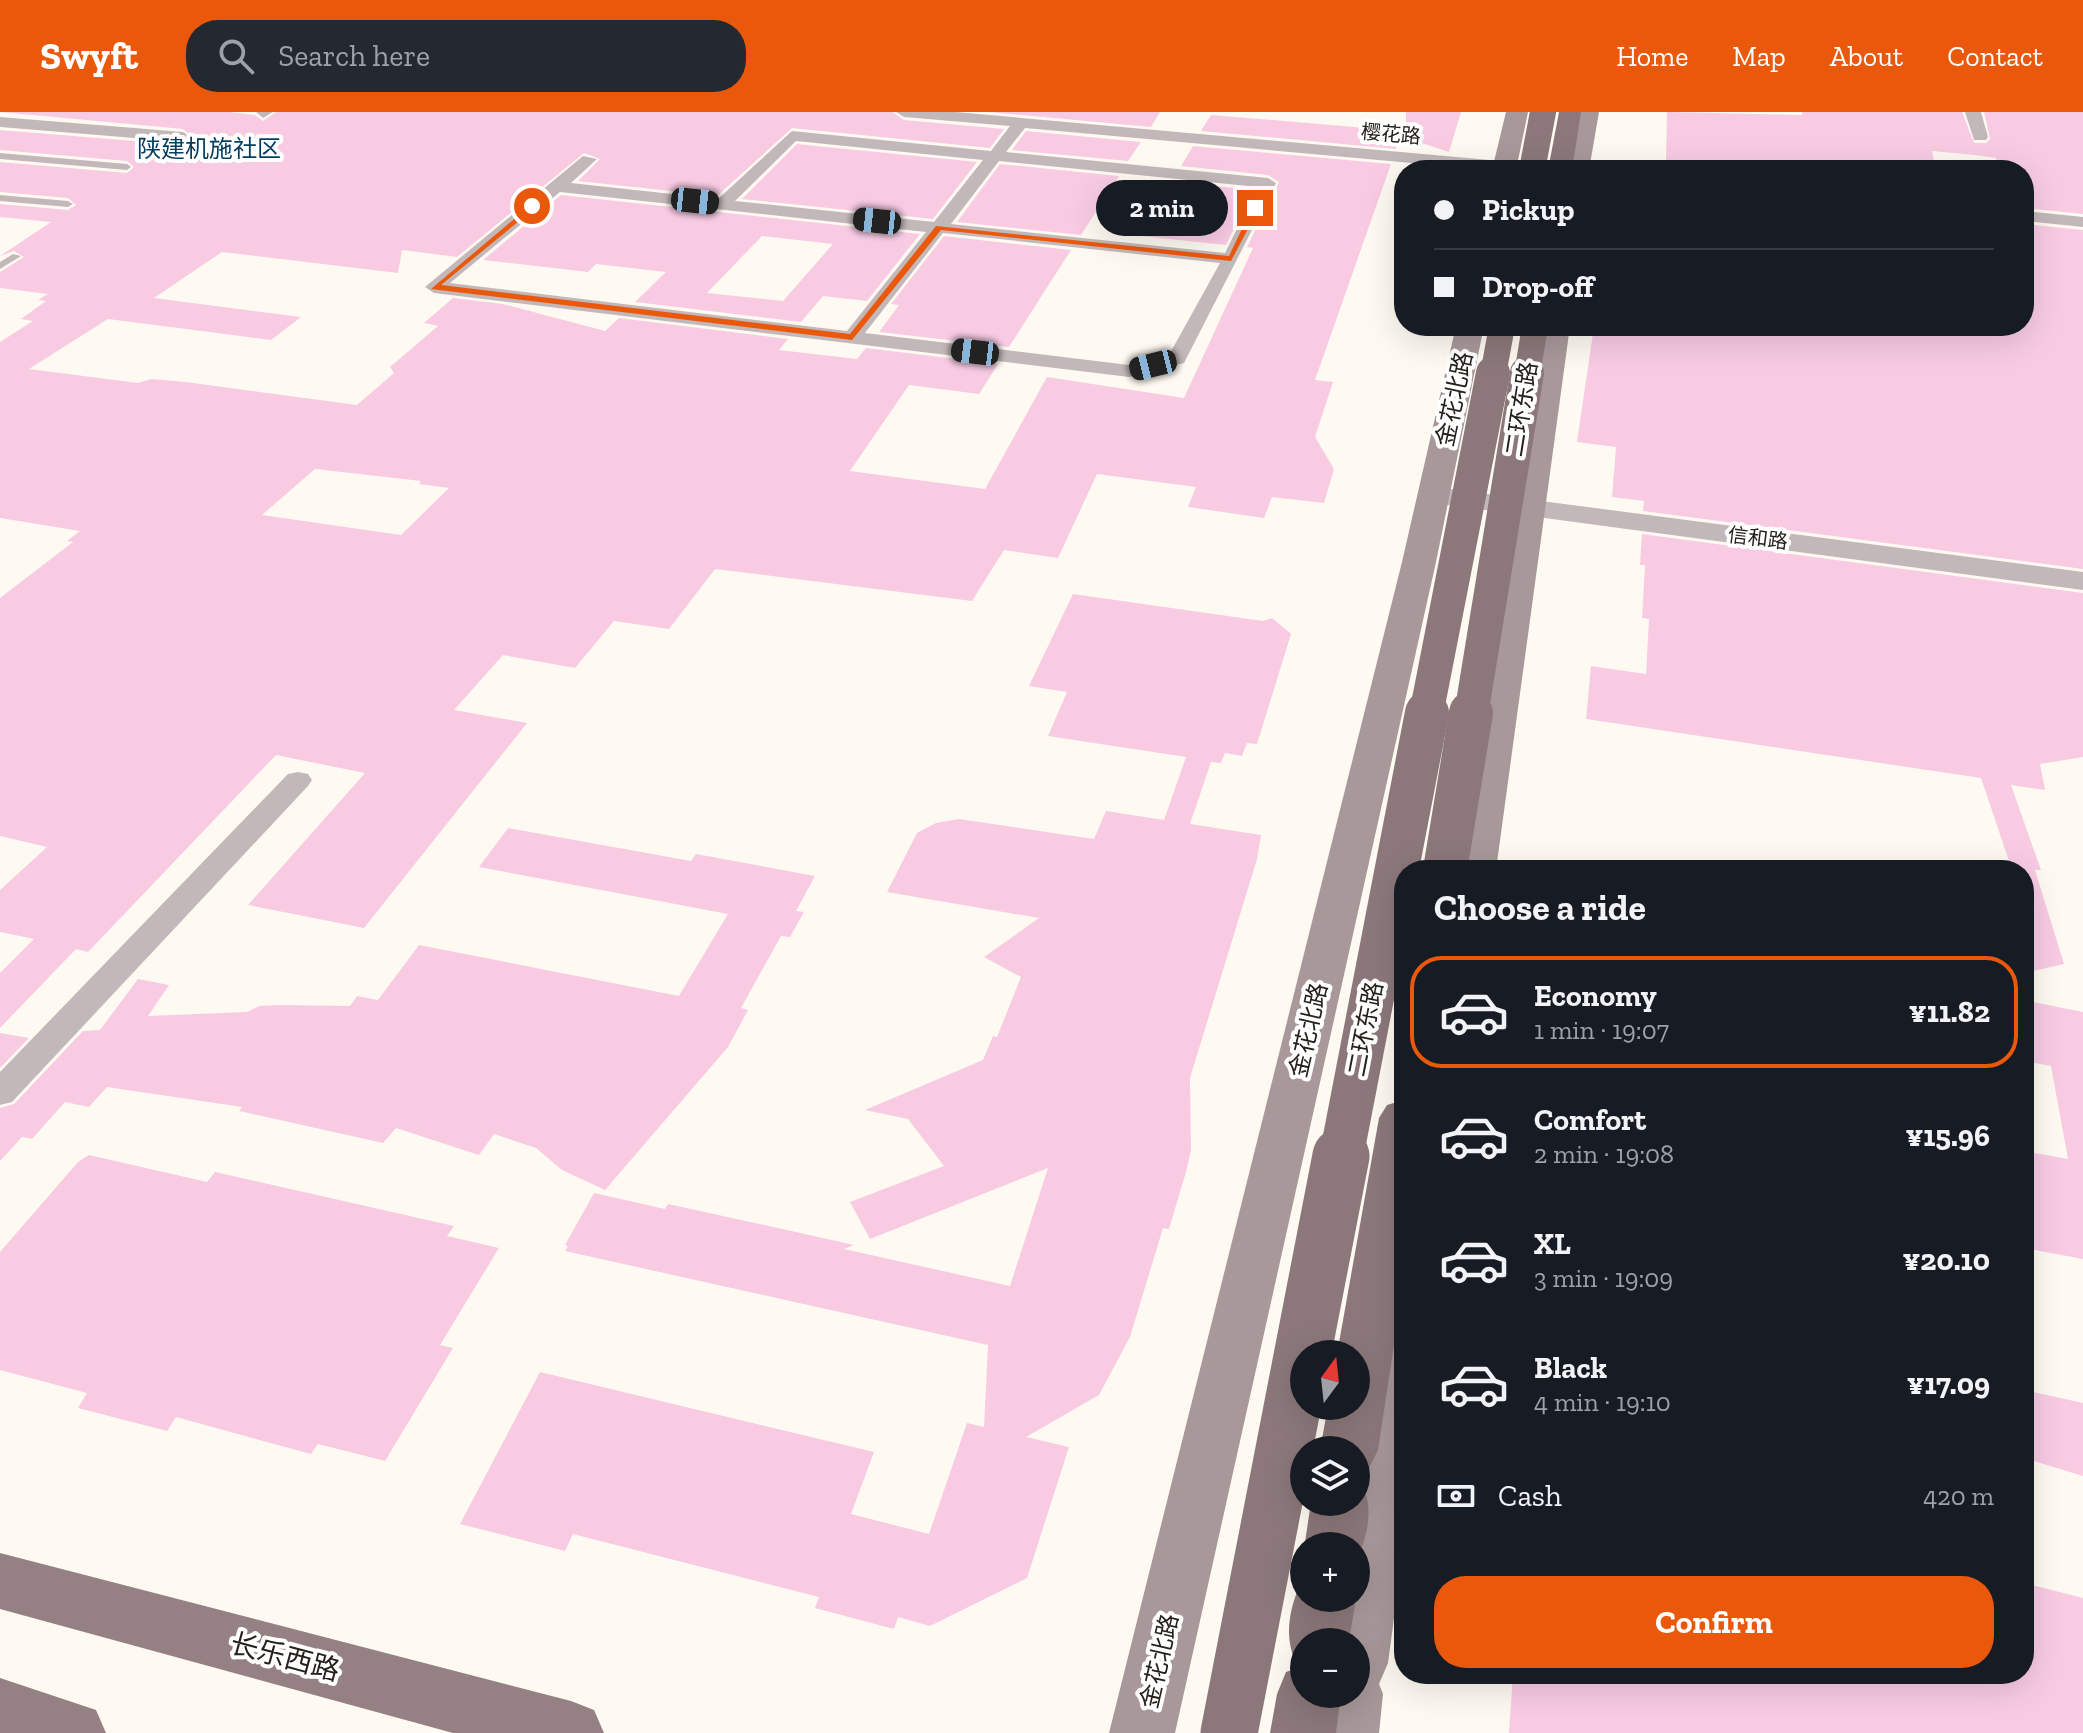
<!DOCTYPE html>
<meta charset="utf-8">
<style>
:root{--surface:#171b24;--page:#242831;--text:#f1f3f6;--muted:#9ea1a6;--line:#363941;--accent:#ea580c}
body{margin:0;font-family:"Zilla Slab","Noto Sans SC",serif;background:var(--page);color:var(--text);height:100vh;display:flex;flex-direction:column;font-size:30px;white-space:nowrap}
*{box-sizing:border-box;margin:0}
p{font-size:26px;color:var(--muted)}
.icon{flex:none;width:44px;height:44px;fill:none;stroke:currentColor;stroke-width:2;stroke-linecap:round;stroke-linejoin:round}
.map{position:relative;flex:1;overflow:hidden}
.drawer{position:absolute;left:1394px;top:748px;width:640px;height:824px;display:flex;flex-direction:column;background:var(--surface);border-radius:32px;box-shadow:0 8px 32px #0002}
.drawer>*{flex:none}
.top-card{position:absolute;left:1394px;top:48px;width:640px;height:176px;border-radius:32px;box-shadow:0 8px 32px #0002;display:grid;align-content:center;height:176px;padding:0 40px;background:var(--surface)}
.needle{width:52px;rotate:15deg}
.controls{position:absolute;left:1290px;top:1228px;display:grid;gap:16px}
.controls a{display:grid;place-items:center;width:80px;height:80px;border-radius:50%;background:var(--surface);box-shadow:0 8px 32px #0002;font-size:40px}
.end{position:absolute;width:36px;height:36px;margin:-18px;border:10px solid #ea580c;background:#fff;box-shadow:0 0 0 4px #fff}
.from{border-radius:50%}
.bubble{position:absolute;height:56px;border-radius:28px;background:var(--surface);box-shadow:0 8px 32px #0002;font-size:26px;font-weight:800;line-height:56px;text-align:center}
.car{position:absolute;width:24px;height:48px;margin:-24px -12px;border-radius:10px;box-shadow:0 0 6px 2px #0007;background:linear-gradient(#222 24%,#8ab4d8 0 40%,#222 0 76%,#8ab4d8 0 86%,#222 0)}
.top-card b{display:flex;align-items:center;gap:28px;height:76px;font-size:30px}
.top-card b+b{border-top:2px solid var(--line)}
.top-card i{width:20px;height:20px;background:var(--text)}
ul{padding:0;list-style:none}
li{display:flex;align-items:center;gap:24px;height:112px;margin:0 16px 12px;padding:0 24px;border:4px solid transparent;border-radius:32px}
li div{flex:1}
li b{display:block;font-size:30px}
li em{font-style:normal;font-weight:800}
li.active{border-color:var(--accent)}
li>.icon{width:72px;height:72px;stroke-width:1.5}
h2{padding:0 40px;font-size:36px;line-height:96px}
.pay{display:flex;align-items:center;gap:20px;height:88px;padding:0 40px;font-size:30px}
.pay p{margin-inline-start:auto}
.primary-button{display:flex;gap:16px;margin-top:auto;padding:16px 40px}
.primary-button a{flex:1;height:92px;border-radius:32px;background:var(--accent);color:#fff;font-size:32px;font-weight:800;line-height:92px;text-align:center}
header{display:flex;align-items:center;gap:48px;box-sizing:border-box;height:112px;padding:0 40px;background:var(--accent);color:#fff}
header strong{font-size:38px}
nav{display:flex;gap:44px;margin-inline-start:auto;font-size:28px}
.search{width:560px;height:72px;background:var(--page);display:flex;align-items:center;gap:20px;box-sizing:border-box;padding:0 28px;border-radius:32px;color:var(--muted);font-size:30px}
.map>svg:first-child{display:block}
</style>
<header>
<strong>Swyft</strong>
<div class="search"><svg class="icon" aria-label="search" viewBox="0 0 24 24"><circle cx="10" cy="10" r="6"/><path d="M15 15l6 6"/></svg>Search here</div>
<nav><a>Home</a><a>Map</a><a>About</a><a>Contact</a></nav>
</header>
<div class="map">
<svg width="2083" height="1621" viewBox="0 0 2083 1621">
<rect width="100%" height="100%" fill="#fefaf2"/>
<!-- building -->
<g fill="#f8cbe3" fill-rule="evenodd">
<path d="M0 0H229L255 3 263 9 276 0H893L904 8 1004 17 990 36 792 16 717 84 578 69 600 47 584 41 457 145 402 138 398 161 222 140 154 186 301 205 271 228 108 207 29 257 138 271 151 267 186 270 357 293 394 261 390 255 438 214 424 211 453 186 503 192 605 219 619 206 788 227 779 238 857 247 866 236 998 252 979 282 909 273 850 359 985 377 1047 265 1184 286 1253 136 1247 135 1279 70 1268 63 1181 54 1193 34 1391 52 1315 268 1333 270 1315 325 1334 357 1324 391 1272 385 1264 406 1188 395 1196 375 1097 362 1058 446 1004 438 972 489 715 457 669 517 614 509 575 556 503 543 454 598 527 611 364 816 248 793 365 661 276 643 88 840 76 837 0 916V861L34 827 0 820V778L47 735 0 724V486L73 430 67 429 80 419 0 406V230L33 209 21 207 46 189 38 188 48 182 0 176V160L24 145 14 139 0 144 51 110 0 105V92L68 98 76 93 68 86 0 80V50L127 61 134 55 127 49 0 38V18L183 33 194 26 183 17ZM315 357 421 369 419 372 449 376 401 423 262 403Z"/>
<path d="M989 0H1160L1151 15Z"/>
<path d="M1406 0H1461L1449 40 1406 26Z"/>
<path d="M1667 0 1802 3V0H1962L1974 31H1986L1990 27 1984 0H2083V102L2024 96V58H2000L1996 46 1975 43 1932 39 1936 58H1748L1666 49Z"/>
<path d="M1211 3 1308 11 1402 19 1396 37 1201 19Z"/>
<path d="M1026 19 1141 30 1128 49 1012 38Z"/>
<path d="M797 32 977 50 933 107 742 87Z"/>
<path d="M1000 52 1119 64 1081 123 957 110Z"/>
<path d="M1172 69 1253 78 1226 133 1141 124Z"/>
<path d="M561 83 920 122 867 189 823 184 801 210 635 190 666 160 596 152 588 160 483 148ZM762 124 833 132 783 189 707 181Z"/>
<path d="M2024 112 2083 118V457L1643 399 1644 389 1612 385 1616 335 1577 330 1594 214H2024Z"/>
<path d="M944 124 1071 138 1009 235 879 220 899 193 891 192Z"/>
<path d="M1642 422 2083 481V645L2040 652 2045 678 2011 673 2041 758H2035L2064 852 2024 861V758H2012L1981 666 1586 607 1591 554 1646 562 1649 507 1642 506 1645 453H1640Z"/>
<path d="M1073 482 1263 509 1272 506 1291 522 1257 632 1247 631 1242 644 1225 641 1221 651 1211 650 1190 712 1261 723 1257 747 1190 966 1191 1038 1186 1060 1169 1117 1163 1116 1130 1225 1099 1283 1026 1325 1069 1335 1027 1466 930 1514 898 1505 894 1517 815 1496 819 1485 573 1422 565 1439 460 1412 540 1260 874 1340 851 1402 929 1422 967 1311 984 1315 988 1233 565 1139 568 1134 565 1133 594 1081 665 1097 668 1092 787 1118 854 1133 844 1137 1010 1174 1048 1056 870 1127 850 1090 944 1054 908 1007 865 998 983 948 993 924 997 925 1021 865 984 845 1039 806 887 780 917 721 936 711 959 707 1094 727 1106 699 1164 708 1186 645 1048 624 1067 580 1029 574Z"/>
<path d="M508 716 691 749 696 742 815 764 796 799 804 800 790 825 781 824 741 896 748 898 728 935 605 1078 562 1058 536 1036 494 1022 479 1043 396 1016 383 1031 239 999 242 995 107 975 89 995 65 990 32 1027 22 1025 0 1049V996L14 992 83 919 100 918 138 867 169 873 148 904 247 900 259 894 280 893 350 894 357 884 378 888 419 833 679 884 728 802 479 755Z"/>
<path d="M2024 888 2083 900V1147L2024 1136V1039L2068 1047 2051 954 2024 949Z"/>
<path d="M0 921 29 926 0 956Z"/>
<path d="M89 1043 207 1070 215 1060 454 1114 447 1124 499 1136 440 1233 453 1236 385 1349 318 1332 311 1342 176 1305 167 1319 78 1296 87 1281 0 1258V1140L78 1050Z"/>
<path d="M2024 1278 2083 1291V1364L2024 1346Z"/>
<path d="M2024 1471 2083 1486V1621H1509L1513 1562H2024Z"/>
</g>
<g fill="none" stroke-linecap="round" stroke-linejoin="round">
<!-- service -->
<g fill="#c3b8b9" fill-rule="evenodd">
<path d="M0 41 127 52 131 55 127 58 0 47Z"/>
<path d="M0 83 68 89 73 92 68 95 0 89Z"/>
<path d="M13 142 21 144 0 157V150Z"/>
</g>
<!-- minor -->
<g fill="#c3b8b9" fill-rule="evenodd">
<path d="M256 0H273L263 6Z"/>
<path d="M896 0H956L1533 52 1541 57 1489 58 1025 16 1006 40 1268 66 1276 71 1184 251 1129 265 434 181 425 175 583 44 597 47 571 71 718 87 792 19 991 39 1010 14 904 5ZM796 29 983 48 934 110 735 89ZM999 49 1258 75 1225 141 951 112ZM560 80 926 120 847 219 450 171ZM943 121 1220 151 1169 243 1129 253 865 221Z"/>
<path d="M1965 0H1981L1988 25 1986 28H1974Z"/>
<path d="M0 5 183 20 191 25 183 30 0 15Z"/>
<path d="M2024 99 2083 105V115L2024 109Z"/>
<path d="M298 660 308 662 312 668 308 674 12 990 0 993V960L288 662Z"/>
</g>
<!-- tertiary -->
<path fill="#c3b8b9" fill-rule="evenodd" d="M1435 375 2083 460V478L1425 390 1421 384 1425 378Z"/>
<!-- secondary -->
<g fill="#a8989a" fill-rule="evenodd">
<path d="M1506 0H1528L1516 58H1492Z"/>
<path d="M1577 0H1599L1589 58H1565Z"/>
<path d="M1456 214H1484L1436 450 1175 1621H1109L1402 450Z"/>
<path d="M1542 214H1570L1496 758H1454Z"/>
<path d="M1404 1207V1431L1388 1551 1379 1572 1383 1582 1379 1621H1313L1319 1582H1356V1530H1328L1335 1486H1356V1434H1343L1350 1390H1356V1356L1377 1230 1385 1214Z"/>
</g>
<!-- primary -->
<g fill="#958183" fill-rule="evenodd">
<path d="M0 1441 571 1589 594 1598 604 1621H453L0 1497Z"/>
<path d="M0 1566 96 1598 106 1621H0Z"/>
</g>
<!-- trunk -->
<g fill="#8c787a" fill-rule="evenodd">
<path d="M1559 0H1581L1572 58H1548Z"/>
<path d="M1404 988V1167L1378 1338 1369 1356 1356 1361V1338H1320L1328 1294H1356V1242H1337L1379 1006 1387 993Z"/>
<path d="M1356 1369 1362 1371C1374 1398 1368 1423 1356 1450V1434L1304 1437 1311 1390H1356Z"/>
<path d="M1303 1466 1304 1486H1356L1349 1530H1304V1582H1341L1336 1621H1270L1277 1582 1286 1560 1302 1554 1296 1551C1283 1522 1290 1494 1303 1466Z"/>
</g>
<!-- trunk-bridge-far3 -->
<g stroke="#8c787a" stroke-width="26">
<path d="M1532 58 1543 0"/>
<path d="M1493 263 1502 214"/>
<path d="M1527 263 1535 214"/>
</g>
<!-- trunk-bridge-far2 -->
<g stroke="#8c787a" stroke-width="34">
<path d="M1426 603 1493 261"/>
<path d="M1471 603 1527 261"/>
</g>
<!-- trunk-bridge-far1 -->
<g stroke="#8c787a" stroke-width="44">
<path d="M1445 758 1471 601"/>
<path d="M1341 1046 1427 601"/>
</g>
<!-- trunk-bridge -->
<path stroke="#8c787a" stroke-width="57" d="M1229 1621 1341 1044"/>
</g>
<!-- route -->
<path fill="#ea580c" d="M532 92 535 96 441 173 850 222 936 114 1229 144 1252 96H1259L1231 149 941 118 852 228 431 177Z"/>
<g text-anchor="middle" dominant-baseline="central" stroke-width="8" stroke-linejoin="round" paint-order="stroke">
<!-- far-street labels -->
<g font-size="20" fill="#25221b" stroke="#fff">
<text transform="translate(1391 22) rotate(5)">樱花路</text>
<text transform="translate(1758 426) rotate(7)">信和路</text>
</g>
<!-- far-quarter labels -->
<g font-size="24" fill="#033c5e" stroke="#fff">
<text x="209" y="36">陕建机施社区</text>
</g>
<!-- street labels -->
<g font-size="24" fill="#25221b" stroke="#fff">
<text transform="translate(1454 287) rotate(-78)">金花北路</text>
<text transform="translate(1521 297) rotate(-81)">二环东路</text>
<text transform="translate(1365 917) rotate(-79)">二环东路</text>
<text transform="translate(1308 918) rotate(-77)">金花北路</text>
<text transform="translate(1159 1549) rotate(-77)">金花北路</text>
</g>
<!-- near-street labels -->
<g font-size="28" fill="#25221b" stroke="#fff">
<text transform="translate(285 1545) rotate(15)">长乐西路</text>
</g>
</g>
</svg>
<div class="controls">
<a><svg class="needle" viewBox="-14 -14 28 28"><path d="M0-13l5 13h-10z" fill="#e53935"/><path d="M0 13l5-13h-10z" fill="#9ea1a6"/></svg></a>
<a><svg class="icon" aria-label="layers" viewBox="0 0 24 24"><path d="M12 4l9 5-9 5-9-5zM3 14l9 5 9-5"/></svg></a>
<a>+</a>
<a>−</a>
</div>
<i class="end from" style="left:532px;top:94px"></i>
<i class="end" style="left:1255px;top:96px"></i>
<div class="bubble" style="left:1096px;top:68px;width:132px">2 min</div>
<i class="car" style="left:695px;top:89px;rotate:96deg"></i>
<i class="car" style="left:877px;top:109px;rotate:276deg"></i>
<i class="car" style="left:975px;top:240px;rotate:277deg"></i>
<i class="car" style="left:1153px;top:253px;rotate:256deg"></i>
<div class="top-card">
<b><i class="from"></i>Pickup</b>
<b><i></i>Drop-off</b>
</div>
<section class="drawer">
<h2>Choose a ride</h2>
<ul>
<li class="active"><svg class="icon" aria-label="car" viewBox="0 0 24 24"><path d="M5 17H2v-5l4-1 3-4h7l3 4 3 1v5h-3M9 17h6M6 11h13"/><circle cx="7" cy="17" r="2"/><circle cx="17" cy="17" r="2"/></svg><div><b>Economy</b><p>1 min · 19:07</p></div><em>¥11.82</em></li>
<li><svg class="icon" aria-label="car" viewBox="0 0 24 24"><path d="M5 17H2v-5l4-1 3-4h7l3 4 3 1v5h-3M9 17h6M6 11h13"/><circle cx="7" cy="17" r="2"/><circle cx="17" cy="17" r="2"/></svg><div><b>Comfort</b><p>2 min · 19:08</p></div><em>¥15.96</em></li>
<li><svg class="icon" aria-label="car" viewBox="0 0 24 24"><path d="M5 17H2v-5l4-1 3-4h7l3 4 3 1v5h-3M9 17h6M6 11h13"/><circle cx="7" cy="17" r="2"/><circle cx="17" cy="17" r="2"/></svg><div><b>XL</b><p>3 min · 19:09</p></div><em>¥20.10</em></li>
<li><svg class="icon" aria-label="car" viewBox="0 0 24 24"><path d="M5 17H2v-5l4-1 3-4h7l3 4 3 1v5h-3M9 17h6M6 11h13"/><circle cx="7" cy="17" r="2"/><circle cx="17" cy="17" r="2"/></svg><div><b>Black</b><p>4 min · 19:10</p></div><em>¥17.09</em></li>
</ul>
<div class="pay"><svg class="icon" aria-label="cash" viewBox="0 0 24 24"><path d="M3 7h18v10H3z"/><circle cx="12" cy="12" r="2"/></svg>Cash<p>420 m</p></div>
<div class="primary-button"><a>Confirm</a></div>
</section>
</div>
